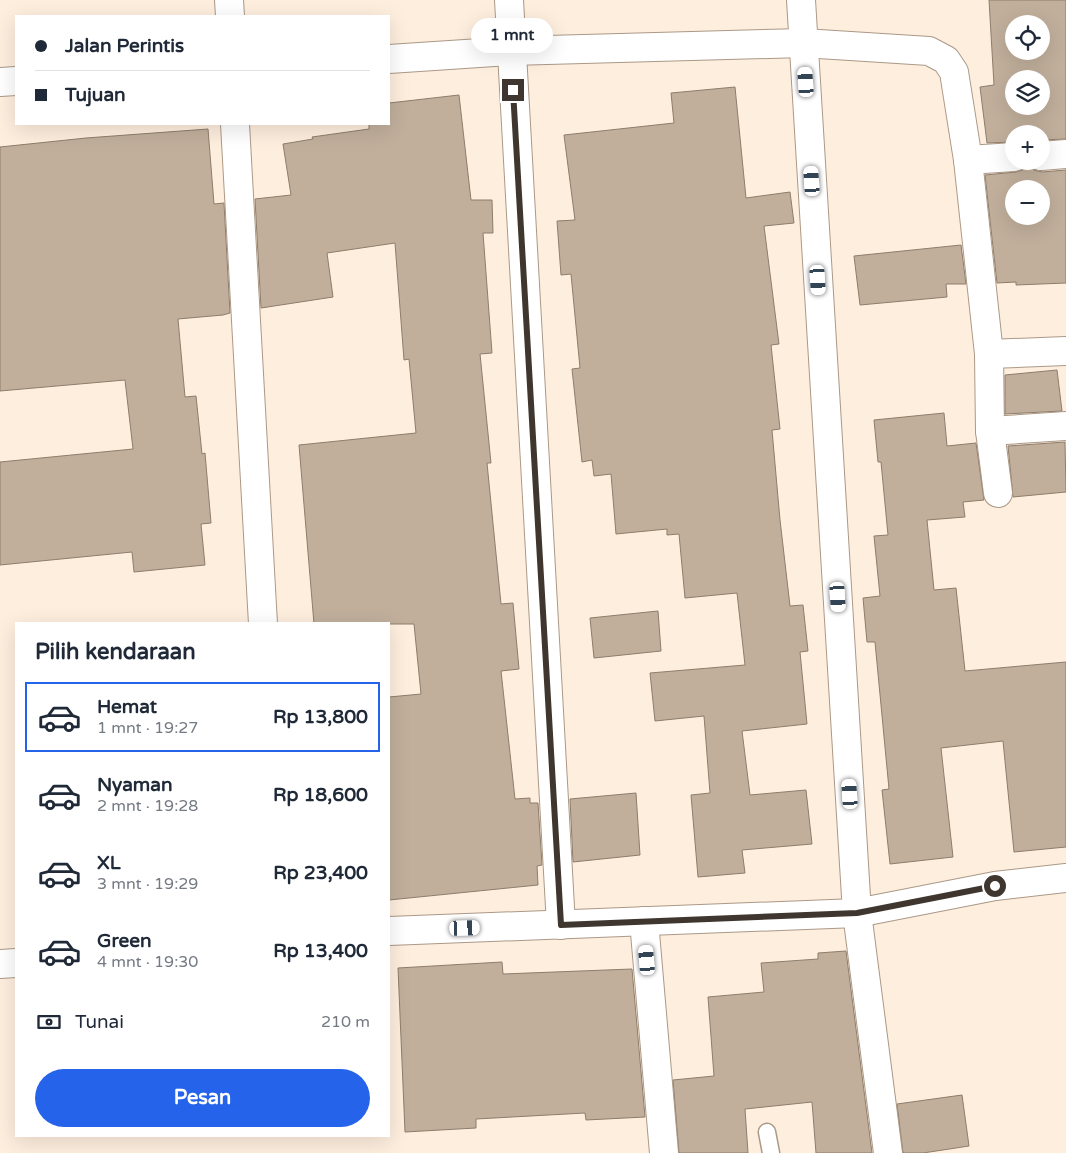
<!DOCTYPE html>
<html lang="id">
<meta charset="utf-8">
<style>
:root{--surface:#fff;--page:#f6f6f7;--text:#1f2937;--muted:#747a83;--line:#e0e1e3;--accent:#2563eb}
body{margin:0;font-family:"Varela Round",sans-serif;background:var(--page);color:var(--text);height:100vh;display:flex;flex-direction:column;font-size:19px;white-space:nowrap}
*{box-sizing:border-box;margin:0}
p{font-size:16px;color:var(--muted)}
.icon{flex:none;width:28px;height:28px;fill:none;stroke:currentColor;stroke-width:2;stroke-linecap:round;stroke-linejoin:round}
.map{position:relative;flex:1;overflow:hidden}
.details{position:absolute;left:15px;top:622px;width:375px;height:515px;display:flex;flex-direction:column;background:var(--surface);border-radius:0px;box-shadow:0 5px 20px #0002}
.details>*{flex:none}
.hud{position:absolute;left:15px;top:15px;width:375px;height:110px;border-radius:0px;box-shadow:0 5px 20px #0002;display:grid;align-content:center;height:110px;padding:0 20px;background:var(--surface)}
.controls{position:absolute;left:1005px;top:15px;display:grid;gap:10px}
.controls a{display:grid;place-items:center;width:45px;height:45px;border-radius:50%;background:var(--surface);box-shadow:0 5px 20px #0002;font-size:25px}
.end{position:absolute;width:22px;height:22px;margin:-11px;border:6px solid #3f372f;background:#fff;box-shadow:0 0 0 2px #fff}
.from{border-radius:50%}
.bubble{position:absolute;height:35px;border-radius:18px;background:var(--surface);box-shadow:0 5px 20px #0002;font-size:16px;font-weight:700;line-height:35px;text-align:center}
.car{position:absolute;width:15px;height:30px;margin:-15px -8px;border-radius:6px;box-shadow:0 0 4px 1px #0007;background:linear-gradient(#fff 24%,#345 0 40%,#fff 0 76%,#345 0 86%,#fff 0)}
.hud b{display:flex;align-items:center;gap:18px;height:48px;font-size:19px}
.hud b+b{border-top:1px solid var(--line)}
.hud i{width:12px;height:12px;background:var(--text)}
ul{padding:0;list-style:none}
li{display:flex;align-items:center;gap:15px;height:70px;margin:0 10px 8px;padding:0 10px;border:2px solid transparent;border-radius:0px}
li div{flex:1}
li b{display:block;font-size:19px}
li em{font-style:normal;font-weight:700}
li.active{border-color:var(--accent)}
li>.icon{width:45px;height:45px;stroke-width:1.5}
h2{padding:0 20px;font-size:22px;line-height:60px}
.pay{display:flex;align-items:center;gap:12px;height:55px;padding:0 20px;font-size:19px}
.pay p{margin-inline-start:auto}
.primary-button{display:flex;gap:10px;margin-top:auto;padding:10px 20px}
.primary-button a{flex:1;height:58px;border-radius:30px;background:var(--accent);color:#fff;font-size:20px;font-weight:700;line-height:58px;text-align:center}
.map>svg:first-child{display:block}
</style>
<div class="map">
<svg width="1066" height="1153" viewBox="0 0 1066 1153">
<rect width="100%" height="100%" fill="#feeede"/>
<!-- building -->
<g fill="#c1af9c" stroke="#8e7d6b" fill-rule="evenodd">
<path d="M989 0H1066V139L1041 140V134H1014V142L987 143 980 87 994 85ZM1014 24H1041V51H1014ZM1014 79H1041V106H1014Z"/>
<path d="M735 87 746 198 790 192 794 223 764 226 779 344 771 345 780 429 772 430 780 520 790 606 803 605 808 651 800 652 807 724 742 731 750 795 806 790 812 844 742 850 745 873 698 877 691 795 710 793 704 716 655 721 650 673 745 665 737 593 685 598 679 534 667 535V529L616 534 611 474 594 476 592 460 582 462 572 369 580 368 571 274 561 275 557 221 575 220 564 135 674 123 671 93Z"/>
<path d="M459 95 471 200H492L493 233H483L492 353 480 354 491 463H487L501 604 513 603 519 669 501 671 515 799 530 798V803H538L542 865 537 866 538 885 389 900V697L421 694 414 624H314L299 445 416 433 409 359 404 360 395 243 327 253 333 297 261 308 255 199 291 195 283 144 313 139 312 137 369 129V124H389V103Z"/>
<path d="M208 129 214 204 224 203 230 313 223 315 178 319 185 397 196 396 202 454 205 453 211 523 201 524 205 565 134 572 132 552 0 565V462L133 449 125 380 0 391V147L86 138Z"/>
<path d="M1028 164 1034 170 1042 172 1066 170V283L1016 285V282L997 283 985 175 1016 172 1023 170ZM1014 189H1041V216H1014Z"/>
<path d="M961 245 966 284H946L947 297 860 305 854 256Z"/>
<path d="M1057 370 1062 411 1005 414V375Z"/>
<path d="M944 413 947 446 976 443 984 500 963 502 965 517 927 520 934 590 956 588 965 671 1066 662V847L1014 852 1003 741 941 748 953 857 890 864 882 790 889 789 875 642H867L863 598 880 596 874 536 888 535 881 462H878L874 420Z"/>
<path d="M1065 442 1066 492 1013 497 1008 446Z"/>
<path d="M658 611 661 651 594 658 590 618Z"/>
<path d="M636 793 640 855 573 862 570 799Z"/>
<path d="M846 951 872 1153H816L812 1102 745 1109 748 1153H679L673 1080 714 1076 708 997 764 992 761 963 818 959V953Z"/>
<path d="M502 962 503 974 632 969 645 1117 586 1120 585 1113 476 1119V1128L405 1132 398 968Z"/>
<path d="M962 1095 969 1146 923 1153H903L897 1104Z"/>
</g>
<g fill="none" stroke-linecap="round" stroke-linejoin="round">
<!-- service casing -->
<g stroke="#ab9987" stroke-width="19">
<path id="service" d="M767 1132 771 1153"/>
</g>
<!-- minor casing -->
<g stroke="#ab9987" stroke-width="30">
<g id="minor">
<path d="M229 0 230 16"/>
<path d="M509 0 561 925"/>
<path d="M801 0 857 913 888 1153"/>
<path d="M389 59 511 51 803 43 929 51 946 60 954 72 968 160 989 354 990 431 998 493"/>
<path d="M0 82 16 81"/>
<path d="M235 124 263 624"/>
<path d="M1041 156 1066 154"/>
<path d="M968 160 1014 157"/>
<path d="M989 354 1066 351"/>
<path d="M990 431 1066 426"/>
<path d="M644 921 664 1153"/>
<path d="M389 931 857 913 995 886 1066 878"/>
<path d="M0 964 16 963"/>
</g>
</g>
<!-- service -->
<use href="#service" stroke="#fff" stroke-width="16"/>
<!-- minor -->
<use href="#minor" stroke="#fff" stroke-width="28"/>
</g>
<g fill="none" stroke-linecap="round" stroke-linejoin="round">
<!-- route -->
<path stroke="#3f372f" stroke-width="6" d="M513 90 561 925 857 913 995 886"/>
</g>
</svg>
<div class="controls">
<a><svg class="icon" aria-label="locate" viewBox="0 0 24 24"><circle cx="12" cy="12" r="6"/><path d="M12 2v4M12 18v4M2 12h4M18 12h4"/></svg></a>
<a><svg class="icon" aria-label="layers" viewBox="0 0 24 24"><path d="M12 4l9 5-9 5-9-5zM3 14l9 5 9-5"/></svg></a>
<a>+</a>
<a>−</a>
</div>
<i class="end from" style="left:995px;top:886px"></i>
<i class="end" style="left:513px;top:90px"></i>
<div class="bubble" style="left:471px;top:18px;width:82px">1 mnt</div>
<i class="car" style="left:806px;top:82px;rotate:356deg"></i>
<i class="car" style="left:812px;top:181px;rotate:356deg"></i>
<i class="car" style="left:818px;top:280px;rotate:176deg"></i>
<i class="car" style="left:838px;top:597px;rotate:176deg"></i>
<i class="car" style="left:850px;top:794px;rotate:356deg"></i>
<i class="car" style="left:465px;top:928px;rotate:88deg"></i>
<i class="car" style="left:647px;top:960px;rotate:355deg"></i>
<div class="hud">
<b><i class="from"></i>Jalan Perintis</b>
<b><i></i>Tujuan</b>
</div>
<section class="details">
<h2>Pilih kendaraan</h2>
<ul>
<li class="active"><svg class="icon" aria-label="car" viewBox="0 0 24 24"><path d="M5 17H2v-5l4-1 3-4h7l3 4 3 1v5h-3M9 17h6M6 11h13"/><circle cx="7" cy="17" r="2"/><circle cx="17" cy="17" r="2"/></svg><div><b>Hemat</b><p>1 mnt · 19:27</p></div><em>Rp 13,800</em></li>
<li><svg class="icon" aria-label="car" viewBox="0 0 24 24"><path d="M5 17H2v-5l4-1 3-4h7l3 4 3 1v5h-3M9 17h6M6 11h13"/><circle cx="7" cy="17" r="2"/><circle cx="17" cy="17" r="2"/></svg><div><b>Nyaman</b><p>2 mnt · 19:28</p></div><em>Rp 18,600</em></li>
<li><svg class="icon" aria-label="car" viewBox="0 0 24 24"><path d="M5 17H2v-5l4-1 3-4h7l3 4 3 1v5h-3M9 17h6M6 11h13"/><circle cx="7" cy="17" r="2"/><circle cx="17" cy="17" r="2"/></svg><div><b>XL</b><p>3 mnt · 19:29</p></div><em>Rp 23,400</em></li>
<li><svg class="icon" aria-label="car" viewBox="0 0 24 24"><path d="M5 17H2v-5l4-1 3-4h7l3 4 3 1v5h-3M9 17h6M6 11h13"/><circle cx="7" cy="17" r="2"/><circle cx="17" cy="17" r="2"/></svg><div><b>Green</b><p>4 mnt · 19:30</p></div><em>Rp 13,400</em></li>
</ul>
<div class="pay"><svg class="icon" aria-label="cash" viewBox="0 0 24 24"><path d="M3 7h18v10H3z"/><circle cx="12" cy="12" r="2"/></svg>Tunai<p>210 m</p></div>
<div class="primary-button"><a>Pesan</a></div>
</section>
</div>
